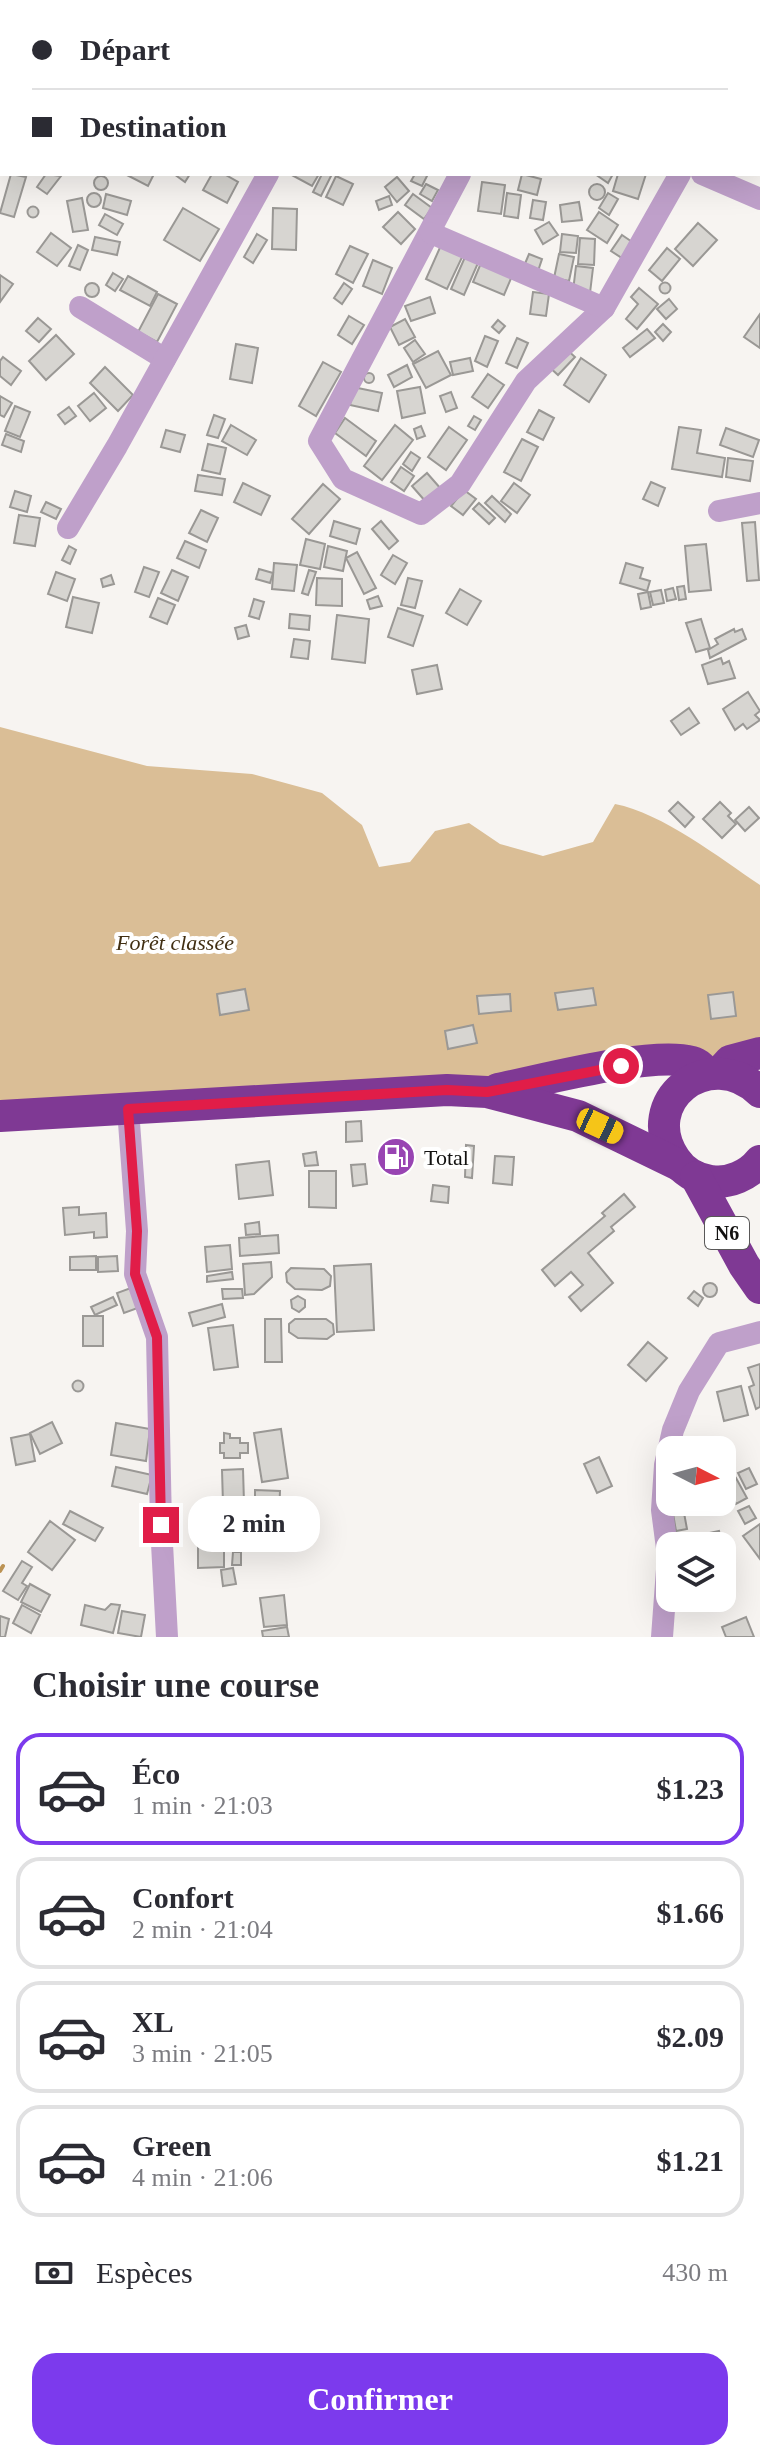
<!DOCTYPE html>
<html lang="fr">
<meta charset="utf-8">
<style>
:root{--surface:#fff;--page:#f2f2f3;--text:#2b2b33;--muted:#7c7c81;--line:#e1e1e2;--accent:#7c3aed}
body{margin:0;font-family:Georgia,serif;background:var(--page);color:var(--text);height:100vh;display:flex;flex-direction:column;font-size:30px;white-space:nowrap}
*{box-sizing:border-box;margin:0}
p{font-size:26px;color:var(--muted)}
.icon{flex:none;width:44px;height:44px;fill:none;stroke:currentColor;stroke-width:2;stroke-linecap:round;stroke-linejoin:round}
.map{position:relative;height:1637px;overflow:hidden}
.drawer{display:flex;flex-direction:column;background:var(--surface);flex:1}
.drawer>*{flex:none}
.guide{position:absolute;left:0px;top:0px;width:760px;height:176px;box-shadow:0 8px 32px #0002;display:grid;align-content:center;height:176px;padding:0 32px;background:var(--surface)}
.needle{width:52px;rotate:96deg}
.tools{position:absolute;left:656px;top:1436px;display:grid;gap:16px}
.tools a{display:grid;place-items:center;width:80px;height:80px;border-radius:16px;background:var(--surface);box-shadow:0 8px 32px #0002;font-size:40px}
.end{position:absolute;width:36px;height:36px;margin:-18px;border:10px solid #e11d48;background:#fff;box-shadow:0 0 0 4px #fff}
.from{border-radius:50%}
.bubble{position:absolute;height:56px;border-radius:24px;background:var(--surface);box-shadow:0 8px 32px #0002;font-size:26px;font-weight:600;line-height:56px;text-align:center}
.car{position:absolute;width:24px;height:48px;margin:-24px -12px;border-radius:10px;box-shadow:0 0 6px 2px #0007;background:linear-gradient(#f5c518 24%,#345 0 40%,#f5c518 0 76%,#345 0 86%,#f5c518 0)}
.guide b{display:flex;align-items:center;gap:28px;height:76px;font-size:30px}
.guide b+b{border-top:2px solid var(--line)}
.guide i{width:20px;height:20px;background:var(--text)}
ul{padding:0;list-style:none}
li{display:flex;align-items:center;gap:24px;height:112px;margin:0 16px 12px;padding:0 16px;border:4px solid var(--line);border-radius:24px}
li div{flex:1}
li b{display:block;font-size:30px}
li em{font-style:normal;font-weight:600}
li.current{border-color:var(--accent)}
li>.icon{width:72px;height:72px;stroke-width:1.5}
h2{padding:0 32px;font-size:36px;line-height:96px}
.pay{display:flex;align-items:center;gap:20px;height:88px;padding:0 32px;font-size:30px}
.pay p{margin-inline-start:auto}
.button{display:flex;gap:16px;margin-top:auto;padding:16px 32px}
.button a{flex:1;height:92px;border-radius:24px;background:var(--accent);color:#fff;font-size:32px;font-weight:600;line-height:92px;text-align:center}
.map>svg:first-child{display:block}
</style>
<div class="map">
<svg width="760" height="1637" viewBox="0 0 760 1637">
<rect width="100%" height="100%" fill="#f7f4f1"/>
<!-- green -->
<path fill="#dabe96" d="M0 727 147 766 252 774 322 793 362 825 379 867 410 862 435 831 469 823 500 844 543 856 593 842 615 804C662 813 720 858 760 885V1054L0 1128Z"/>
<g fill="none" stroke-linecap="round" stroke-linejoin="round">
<!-- stream -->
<path stroke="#bb9253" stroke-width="4" d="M0 1571 3 1566"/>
</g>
<!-- building -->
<g fill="#d7d5d1" stroke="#9a9895" stroke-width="2">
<path d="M732 0H760L758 35V2H732Z"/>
<path d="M11 174 26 177 14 217 0 213Z"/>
<path d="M46 174 61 176 47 194 37 187Z"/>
<path d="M125 174H154L148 186Z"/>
<path d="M174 174H190L185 182Z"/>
<path d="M212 174H224L238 182 227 203 203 190Z"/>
<path d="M290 174H319L312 186Z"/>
<path d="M322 174H332L321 196 313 192Z"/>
<path d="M415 174H428L422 186 411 181Z"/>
<path d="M522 174 541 179 537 195 518 190Z"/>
<path d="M595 174H613L608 183Z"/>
<path d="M618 174H646L638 199 613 191Z"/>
<circle cx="101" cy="183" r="7"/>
<path d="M336 176 353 184 343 205 326 197Z"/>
<path d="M397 177 409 191 397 202 385 187Z"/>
<path d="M482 182 505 185 501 214 478 211Z"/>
<path d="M426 184 438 190 432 201 420 194Z"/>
<circle cx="597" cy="192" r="8"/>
<circle cx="94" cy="200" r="7"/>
<path d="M507 193 521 195 518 218 504 216Z"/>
<path d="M608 193 618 199 609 215 599 208Z"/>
<path d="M106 194 131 201 127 215 103 208Z"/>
<path d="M413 194 432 208 424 219 405 205Z"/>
<path d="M389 196 392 205 379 210 376 201Z"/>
<path d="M82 198 88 230 73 232 67 201Z"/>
<path d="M533 200 546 202 543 220 530 218Z"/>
<path d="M579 202 582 220 562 222 560 205Z"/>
<circle cx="33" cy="212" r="5.5"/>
<path d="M183 208 219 229 200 261 164 240Z"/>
<path d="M273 208 297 209 296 250 272 249Z"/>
<path d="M398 212 415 229 401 244 383 227Z"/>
<path d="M599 212 618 225 607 243 587 230Z"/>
<path d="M105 214 123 224 117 235 99 225Z"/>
<path d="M549 222 558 235 543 244 535 230Z"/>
<path d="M698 223 717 240 693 266 675 249Z"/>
<path d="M51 233 71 248 57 266 37 252Z"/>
<path d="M257 234 267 240 253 263 244 257Z"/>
<path d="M562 234 578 236 576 253 560 252Z"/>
<path d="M622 235 638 246 628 262 611 251Z"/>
<path d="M95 237 120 242 117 255 92 250Z"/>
<path d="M580 238 595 239 594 265 578 264Z"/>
<path d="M442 243 464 253 447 289 426 279Z"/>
<path d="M78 245 88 250 80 270 69 266Z"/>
<path d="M350 246 368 254 353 283 336 274Z"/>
<path d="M667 248 680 259 662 281 649 270Z"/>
<path d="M529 254 542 259 538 271 524 266Z"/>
<path d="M559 254 574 257 569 281 554 278Z"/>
<path d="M465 257 478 263 464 295 451 289Z"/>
<path d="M373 260 392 268 382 294 363 286Z"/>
<path d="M481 263 512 276 504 295 473 282Z"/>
<path d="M576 266 593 268 590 293 573 291Z"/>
<path d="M113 273 123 279 115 291 106 285Z"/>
<path d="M0 275 13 284 0 302Z"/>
<path d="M128 276 157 292 150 306 120 290Z"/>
<circle cx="92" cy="290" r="7"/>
<circle cx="665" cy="288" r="5.5"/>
<path d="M344 283 352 289 342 304 334 298Z"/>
<path d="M639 288 658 304 637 329 626 319 638 304 631 297Z"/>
<path d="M533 292 549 294 546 316 530 314Z"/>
<path d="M158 294 177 304 157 342 138 332Z"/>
<path d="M430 297 435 313 411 321 405 306Z"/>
<path d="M669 299 677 309 666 319 657 309Z"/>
<path d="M760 314V348L744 337Z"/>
<path d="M349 316 364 325 352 344 338 335Z"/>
<path d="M38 318 51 329 39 342 26 331Z"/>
<path d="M405 319 415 337 399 345 390 327Z"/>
<path d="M498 320 505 326 499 333 492 327Z"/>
<path d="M663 324 671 332 663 341 655 332Z"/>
<path d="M647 329 655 338 630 357 623 348Z"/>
<path d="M56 335 74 354 46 380 29 361Z"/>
<path d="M485 336 498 341 487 367 475 361Z"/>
<path d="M517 338 528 343 517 368 506 363Z"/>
<path d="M415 340 425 354 413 362 404 348Z"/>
<path d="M236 344 258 348 252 383 230 379Z"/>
<path d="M564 347 575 357 558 375 547 365Z"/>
<path d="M438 351 451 375 426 388 413 364Z"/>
<path d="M3 357 21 371 11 385 0 376V361Z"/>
<path d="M470 358 473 371 453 375 450 362Z"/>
<path d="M581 358 606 375 589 402 564 385Z"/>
<path d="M323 362 341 372 316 416 299 406Z"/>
<path d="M407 365 412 377 394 387 388 375Z"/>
<path d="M105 367 133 395 118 411 90 383Z"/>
<circle cx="369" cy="378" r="5"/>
<path d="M488 374 504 385 488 408 472 397Z"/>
<path d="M353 387 382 393 378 411 350 405Z"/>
<path d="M420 387 425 413 402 418 397 391Z"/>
<path d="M451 392 457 408 446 412 440 396Z"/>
<path d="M94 393 106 408 90 421 78 406Z"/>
<path d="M0 396 12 403 4 417 0 415Z"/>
<path d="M15 406 30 412 20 437 5 431Z"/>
<path d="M69 407 76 416 65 424 58 415Z"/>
<path d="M539 410 554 418 543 440 527 432Z"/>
<path d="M214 415 225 419 218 438 207 435Z"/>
<path d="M474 416 481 420 475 430 468 426Z"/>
<path d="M345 418 376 441 366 456 335 433Z"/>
<path d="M231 425 256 440 247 455 222 441Z"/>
<path d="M395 425 413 440 382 480 364 466Z"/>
<path d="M421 426 425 436 417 439 414 429Z"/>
<path d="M449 427 467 440 446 470 428 457Z"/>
<path d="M679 427 701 430 697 453 725 458 722 477 672 469Z"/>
<path d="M726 428 759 440 753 457 720 445Z"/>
<path d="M166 430 185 435 180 452 161 447Z"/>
<path d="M6 434 24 441 21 452 2 445Z"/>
<path d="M522 439 538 447 521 481 504 472Z"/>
<path d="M208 444 226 448 220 474 202 470Z"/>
<path d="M411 452 420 458 412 471 403 464Z"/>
<path d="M728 458 753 461 750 481 726 477Z"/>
<path d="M401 467 414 476 404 491 391 482Z"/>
<path d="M427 473 441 489 426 502 412 486Z"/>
<path d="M198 475 225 479 222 495 195 491Z"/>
<path d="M651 482 665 488 658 506 643 499Z"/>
<path d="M243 483 270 496 261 515 234 502Z"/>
<path d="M514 483 530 495 517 513 501 501Z"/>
<path d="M323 484 340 499 309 534 292 519Z"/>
<path d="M464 490 476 499 463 515 451 506Z"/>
<path d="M15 491 31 496 27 512 10 507Z"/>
<path d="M492 496 511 514 505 522 485 503Z"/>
<path d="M46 502 61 509 56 519 41 512Z"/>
<path d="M479 503 495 518 489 524 473 509Z"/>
<path d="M201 510 218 518 207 542 189 533Z"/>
<path d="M19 515 40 518 35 546 14 543Z"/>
<path d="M334 521 360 529 356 544 330 536Z"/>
<path d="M381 521 398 541 389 549 372 529Z"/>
<path d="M755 522 759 580 747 581 742 523Z"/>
<path d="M306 539 325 544 320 569 300 565Z"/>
<path d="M185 541 206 550 199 568 177 558Z"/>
<path d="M706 544 711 590 689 592 685 546Z"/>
<path d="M69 546 76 550 70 564 62 560Z"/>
<path d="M328 546 347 551 343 571 324 567Z"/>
<path d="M357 552 376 588 364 594 346 558Z"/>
<path d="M393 555 407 563 395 584 381 575Z"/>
<path d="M274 563 297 565 294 591 272 589Z"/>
<path d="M626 563 643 568 640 578 650 581 647 591 620 583Z"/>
<path d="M144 567 159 572 149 597 135 592Z"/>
<path d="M259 569 273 573 270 583 256 579Z"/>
<path d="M172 570 188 577 178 601 161 593Z"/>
<path d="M309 570 316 572 308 595 302 593Z"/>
<path d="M56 572 75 579 67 601 48 594Z"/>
<path d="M111 575 114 584 103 587 101 579Z"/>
<path d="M317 578 342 579V606L316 605Z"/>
<path d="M408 578 422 581 415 608 401 605Z"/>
<path d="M684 586 686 599 679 600 677 587Z"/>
<path d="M673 588 676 599 667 601 665 590Z"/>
<path d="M460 589 481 601 467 625 446 613Z"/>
<path d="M661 590 664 603 653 605 650 592Z"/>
<path d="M648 592 651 607 641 609 638 594Z"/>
<path d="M378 596 382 606 370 609 367 600Z"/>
<path d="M73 597 99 603 92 633 66 627Z"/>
<path d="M158 598 175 605 167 624 150 617Z"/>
<path d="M254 599 264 602 259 619 249 616Z"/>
<path d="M398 608 423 616 413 646 388 637Z"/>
<path d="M290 614 310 616 309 630 289 628Z"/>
<path d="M337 615 369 619 365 663 332 659Z"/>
<path d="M701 619 710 648 696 652 686 623Z"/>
<path d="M246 625 249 636 238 639 235 628Z"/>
<path d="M734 629 735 632 742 629 746 639 710 658 708 650 718 644 715 639Z"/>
<path d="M294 639 310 641 308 659 291 657Z"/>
<path d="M721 658 723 664 729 661 735 678 708 684 702 665Z"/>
<path d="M437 665 442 689 417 694 412 670Z"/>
<path d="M748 692 760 711 755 715 760 720 747 729 743 724 735 730 723 709Z"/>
<path d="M689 708 699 723 681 735 671 721Z"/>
<path d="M678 802 694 817 685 827 669 811Z"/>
<path d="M720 802 731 813 728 816 736 824 722 838 703 819Z"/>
<path d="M749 807 759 818 745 831 735 820Z"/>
<path d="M593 988 596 1005 558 1010 555 993Z"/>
<path d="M245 989 249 1010 220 1015 217 994Z"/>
<path d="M733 992 736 1016 711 1019 708 995Z"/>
<path d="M510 994 511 1011 479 1014 477 996Z"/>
<path d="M473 1025 477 1043 448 1049 445 1031Z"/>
<path d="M361 1121 362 1141 346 1142V1122Z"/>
<path d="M466 1145 474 1146 472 1178 465 1177Z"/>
<path d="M316 1152 318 1165 305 1166 303 1154Z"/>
<path d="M495 1156 514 1157 512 1185 493 1183Z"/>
<path d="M269 1161 273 1195 239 1199 236 1165Z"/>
<path d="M365 1164 367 1184 353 1186 351 1165Z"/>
<path d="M309 1171H336V1208L309 1207Z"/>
<path d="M433 1185 449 1187 448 1203 431 1201Z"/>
<path d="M624 1194 635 1207 611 1227 614 1231 588 1253 613 1283 581 1311 569 1297 583 1285 571 1272 555 1286 542 1270 605 1216 602 1213Z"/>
<path d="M79 1207V1215L106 1213 107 1237 94 1238V1232L65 1235 63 1208Z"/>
<path d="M259 1222 260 1234 246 1235 245 1224Z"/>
<path d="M278 1235 279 1253 240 1256 239 1238Z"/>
<path d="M230 1245 232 1269 207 1272 205 1247Z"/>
<path d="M96 1256V1270H70V1257Z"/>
<path d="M117 1256 118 1271 98 1272V1257Z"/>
<path d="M271 1262 272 1277 254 1294 245 1295 243 1264Z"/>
<path d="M371 1264 374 1330 337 1332 334 1266Z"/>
<path d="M291 1268 324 1269 331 1276 330 1286 322 1290 295 1289 287 1282 286 1273Z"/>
<path d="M232 1272 233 1279 207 1282V1276Z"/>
<circle cx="710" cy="1290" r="7"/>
<path d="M139 1285 146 1305 124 1313 117 1293Z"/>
<path d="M222 1289H242L243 1298 223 1299Z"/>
<path d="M694 1291 703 1298 698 1306 688 1298Z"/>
<path d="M298 1296 305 1300V1307L299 1312 292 1308 291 1300Z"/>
<path d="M113 1297 117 1305 95 1315 91 1307Z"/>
<path d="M222 1304 225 1317 193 1326 189 1313Z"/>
<rect x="83" y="1316" width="20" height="30"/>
<path d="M265 1319H281L282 1362H265Z"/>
<path d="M295 1319H326L333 1324 334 1334 327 1339 298 1338 289 1332V1324Z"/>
<path d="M233 1325 238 1367 214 1370 208 1328Z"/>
<path d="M648 1342 667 1358 646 1381 628 1365Z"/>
<path d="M760 1364V1407L756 1409 749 1387 754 1385 748 1368Z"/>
<circle cx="78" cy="1386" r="5.5"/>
<path d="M741 1386 748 1415 724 1421 717 1392Z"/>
<path d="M52 1422 62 1443 40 1454 30 1433Z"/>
<path d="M116 1423 150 1429 146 1461 111 1455Z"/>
<path d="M281 1429 288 1478 262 1482 254 1433Z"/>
<path d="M224 1433 230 1434V1438H240V1443H248V1453H240V1458H224V1453H220V1443H224Z"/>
<path d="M30 1434 35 1461 16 1465 11 1438Z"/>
<path d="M599 1457 612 1486 597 1493 584 1464Z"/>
<path d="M116 1467 152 1475 147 1494 112 1486Z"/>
<path d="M749 1468 757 1484 746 1489 738 1473Z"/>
<path d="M243 1469 244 1503 223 1504 222 1470Z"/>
<path d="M736 1478 747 1498 736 1504 726 1484Z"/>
<path d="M255 1490 280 1491 279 1516 255 1515Z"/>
<path d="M671 1502H682L687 1529 676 1531Z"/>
<path d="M749 1506 756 1518 745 1524 738 1511Z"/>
<path d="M249 1510 252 1525 244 1527 240 1512Z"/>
<path d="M70 1511 103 1528 95 1541 63 1524Z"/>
<rect x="193" y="1512" width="20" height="18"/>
<path d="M239 1517 240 1527 217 1530 216 1520Z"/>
<path d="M50 1521 75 1540 52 1570 28 1552Z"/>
<path d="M760 1524V1559L743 1536Z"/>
<path d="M277 1527 279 1541 264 1543 262 1529Z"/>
<path d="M719 1531 726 1559 722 1581V1546H694L691 1537Z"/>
<rect x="212" y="1532" width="15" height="7"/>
<path d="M231 1532H248L249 1550 231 1551Z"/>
<path d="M198 1543H224V1567L198 1568Z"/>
<path d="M233 1552H241V1565H232Z"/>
<path d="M22 1561 32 1567 22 1583 27 1586 18 1600 3 1591Z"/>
<path d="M233 1568 236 1584 223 1586 221 1570Z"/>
<path d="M30 1584 50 1595 41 1612 21 1602Z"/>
<path d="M284 1595 287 1625 264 1627 260 1598Z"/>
<path d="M111 1604 120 1605 113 1633 81 1625 85 1605 105 1610Z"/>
<path d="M22 1605 40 1615 31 1633 13 1623Z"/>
<path d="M122 1611 145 1615 141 1637 118 1633Z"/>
<path d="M0 1616 9 1619 5 1637H0Z"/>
<path d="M746 1617 754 1637H726L722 1627Z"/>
<path d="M287 1627 289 1637H263L262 1631Z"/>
</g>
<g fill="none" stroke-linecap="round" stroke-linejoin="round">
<!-- minor -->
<g stroke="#bfa0ca" stroke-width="22">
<path d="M350 0 354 2"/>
<path d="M107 2 108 0"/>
<path d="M662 2 663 0"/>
<path d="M0 76H2"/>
<path d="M0 128 2 126"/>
<path d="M460 174 319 441 343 479 421 514 460 484 526 381 604 308 680 174"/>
<path d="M702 174 760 199"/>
<path d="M431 233 604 308"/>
<path d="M80 307 165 359"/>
<path d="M719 511 760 503"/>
<path d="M68 528 117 446 268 174"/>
<path d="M128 1109 137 1231 135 1274 157 1337 161 1525 167 1637"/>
<path d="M662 1637 668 1556 662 1510 665 1465 673 1430 689 1391 719 1343 760 1332"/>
</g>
<!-- highway -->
<g stroke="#7f3994" stroke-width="32">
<path d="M720 1072 730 1061 760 1053"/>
<path d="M498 1089C543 1080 651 1051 692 1062 699 1064 702 1068 707 1074"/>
<path d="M760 1092C709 1043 636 1102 675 1159 683 1171 696 1179 711 1181 729 1184 749 1175 760 1161"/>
<path d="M0 1116 447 1090 487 1092 578 1116 679 1165"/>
<path d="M696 1177 744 1265 760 1288"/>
</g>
</g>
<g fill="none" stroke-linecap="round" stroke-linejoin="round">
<!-- route -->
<path stroke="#e11d48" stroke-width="10" d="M161 1525 157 1337 135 1274 137 1231 128 1109 447 1090 487 1092 621 1066"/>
</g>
<!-- icons -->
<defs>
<g id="fuel-disc" transform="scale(2)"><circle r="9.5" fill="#9844b2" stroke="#fff"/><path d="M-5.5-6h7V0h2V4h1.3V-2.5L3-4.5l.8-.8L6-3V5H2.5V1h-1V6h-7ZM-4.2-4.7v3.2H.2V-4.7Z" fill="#fff"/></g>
</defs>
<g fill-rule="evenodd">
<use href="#fuel-disc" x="396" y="1157"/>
</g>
<g text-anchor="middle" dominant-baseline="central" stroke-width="8" stroke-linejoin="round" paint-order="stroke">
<!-- shield labels -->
<rect fill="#fff" stroke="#595858" stroke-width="2" x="705" y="1217" width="44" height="32" rx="6"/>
<g font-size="20" font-weight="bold" fill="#121110">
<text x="727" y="1233">N6</text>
</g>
<!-- park labels -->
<g font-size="22" font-style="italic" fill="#412f13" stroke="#fff">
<text x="175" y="942">Forêt classée</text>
</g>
<!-- poi labels -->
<g font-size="22" fill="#121110" stroke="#fff" text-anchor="start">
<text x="424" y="1157">Total</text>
</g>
</g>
</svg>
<div class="tools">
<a><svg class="needle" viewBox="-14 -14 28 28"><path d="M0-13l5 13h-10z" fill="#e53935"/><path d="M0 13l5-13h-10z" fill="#7c7c81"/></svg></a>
<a><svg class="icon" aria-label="layers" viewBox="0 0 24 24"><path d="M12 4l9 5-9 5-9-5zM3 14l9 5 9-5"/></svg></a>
</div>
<i class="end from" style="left:621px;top:1066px"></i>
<i class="end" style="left:161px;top:1525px"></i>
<div class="bubble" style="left:188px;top:1496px;width:132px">2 min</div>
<i class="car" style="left:600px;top:1126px;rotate:115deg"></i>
<div class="guide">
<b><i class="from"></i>Départ</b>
<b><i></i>Destination</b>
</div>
</div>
<section class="drawer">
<h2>Choisir une course</h2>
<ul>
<li class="current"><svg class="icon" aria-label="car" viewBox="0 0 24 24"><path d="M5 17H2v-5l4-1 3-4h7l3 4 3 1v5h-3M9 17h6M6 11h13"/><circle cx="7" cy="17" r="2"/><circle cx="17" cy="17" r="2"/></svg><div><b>Éco</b><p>1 min · 21:03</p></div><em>$1.23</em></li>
<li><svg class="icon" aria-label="car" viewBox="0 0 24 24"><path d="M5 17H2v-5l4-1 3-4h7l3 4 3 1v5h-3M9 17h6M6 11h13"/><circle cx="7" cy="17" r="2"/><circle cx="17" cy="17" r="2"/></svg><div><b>Confort</b><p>2 min · 21:04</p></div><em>$1.66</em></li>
<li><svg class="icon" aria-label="car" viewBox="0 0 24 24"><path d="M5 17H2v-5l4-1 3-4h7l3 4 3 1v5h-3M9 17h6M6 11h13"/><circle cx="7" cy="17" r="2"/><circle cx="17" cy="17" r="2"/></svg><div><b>XL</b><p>3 min · 21:05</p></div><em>$2.09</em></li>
<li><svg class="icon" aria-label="car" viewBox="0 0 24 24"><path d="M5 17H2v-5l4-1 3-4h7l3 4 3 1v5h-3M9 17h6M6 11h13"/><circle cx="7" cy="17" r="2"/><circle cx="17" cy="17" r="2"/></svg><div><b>Green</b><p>4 min · 21:06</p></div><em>$1.21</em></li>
</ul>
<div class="pay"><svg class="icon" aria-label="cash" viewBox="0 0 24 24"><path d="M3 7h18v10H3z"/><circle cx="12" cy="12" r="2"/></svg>Espèces<p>430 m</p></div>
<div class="button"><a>Confirmer</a></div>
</section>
